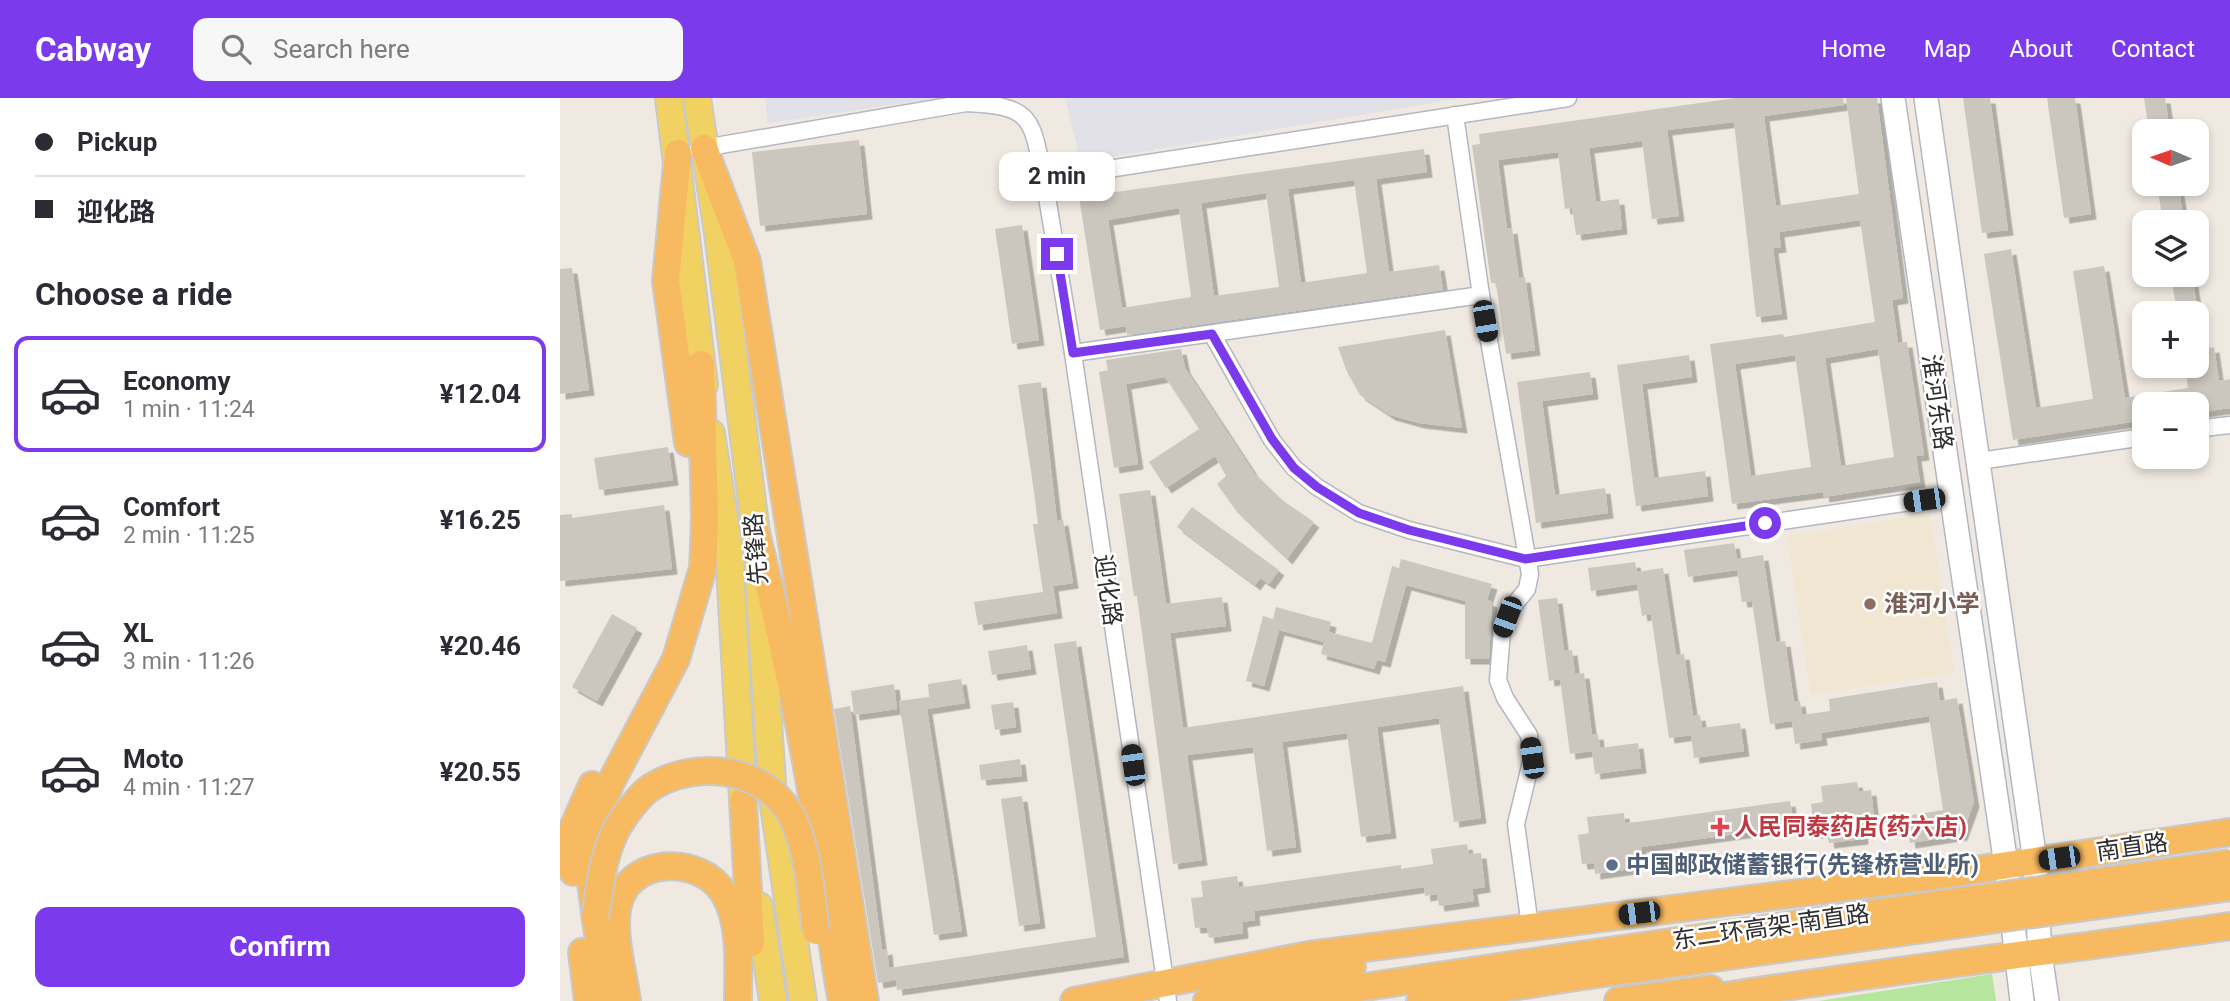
<!DOCTYPE html>
<meta charset="utf-8">
<style>
:root{--surface:#fff;--page:#f7f7f7;--text:#2b2b33;--muted:#7c7c81;--line:#e1e1e2;--accent:#7c3aed}
body{margin:0;font-family:Roboto,"Noto Sans SC",sans-serif;background:var(--page);color:var(--text);height:100vh;display:flex;flex-direction:column;font-size:26px;white-space:nowrap}
*{box-sizing:border-box;margin:0}
p{font-size:23px;color:var(--muted)}
.icon{flex:none;width:38px;height:38px;fill:none;stroke:currentColor;stroke-width:2;stroke-linecap:round;stroke-linejoin:round}
.map{position:relative;flex:1;overflow:hidden}
.sheet{display:flex;flex-direction:column;background:var(--surface);width:560px}
.sheet>*{flex:none}
.banner{display:grid;align-content:center;height:154px;padding:0 35px;background:var(--surface)}
.needle{width:46px;rotate:272deg}
.buttons{position:absolute;left:1572px;top:21px;display:grid;gap:14px}
.buttons a{display:grid;place-items:center;width:77px;height:77px;border-radius:14px;background:var(--surface);box-shadow:0 4px 10px #0003;font-size:35px}
.end{position:absolute;width:32px;height:32px;margin:-16px;border:9px solid #7c3aed;background:#fff;box-shadow:0 0 0 4px #fff}
.from{border-radius:50%}
.bubble{position:absolute;height:49px;border-radius:14px;background:var(--surface);box-shadow:0 4px 10px #0003;font-size:23px;font-weight:700;line-height:49px;text-align:center}
.car{position:absolute;width:21px;height:42px;margin:-21px -10px;border-radius:9px;box-shadow:0 0 5px 2px #0007;background:linear-gradient(#222 24%,#8ab4d8 0 40%,#222 0 76%,#8ab4d8 0 86%,#222 0)}
.banner b{display:flex;align-items:center;gap:24px;height:66px;font-size:26px}
.banner b+b{border-top:2px solid var(--line)}
.banner i{width:18px;height:18px;background:var(--text)}
ul{padding:0;list-style:none}
li{display:flex;align-items:center;gap:21px;height:116px;margin:0 14px 10px;padding:0 21px;border:4px solid transparent;border-radius:14px}
li div{flex:1}
li b{display:block;font-size:26px}
li em{font-style:normal;font-weight:700}
li.current{border-color:var(--accent)}
li>.icon{width:63px;height:63px;stroke-width:1.5}
h2{padding:0 35px;font-size:32px;line-height:84px}
.button{display:flex;gap:14px;margin-top:auto;padding:14px 35px}
.button a{flex:1;height:80px;border-radius:14px;background:var(--accent);color:#fff;font-size:28px;font-weight:700;line-height:80px;text-align:center}
header{display:flex;align-items:center;gap:42px;box-sizing:border-box;height:98px;padding:0 35px;background:var(--accent);color:#fff}
header strong{font-size:33px}
nav{display:flex;gap:38px;margin-inline-start:auto;font-size:24px}
.search{width:490px;height:63px;background:var(--page);display:flex;align-items:center;gap:18px;box-sizing:border-box;padding:0 24px;border-radius:14px;color:var(--muted);font-size:26px}
main{display:flex;flex:1;min-height:0}
.map>svg:first-child{display:block}
</style>
<header>
<strong>Cabway</strong>
<div class="search"><svg class="icon" aria-label="search" viewBox="0 0 24 24"><circle cx="10" cy="10" r="6"/><path d="M15 15l6 6"/></svg>Search here</div>
<nav><a>Home</a><a>Map</a><a>About</a><a>Contact</a></nav>
</header>
<main>
<section class="sheet">
<div class="banner">
<b><i class="from"></i>Pickup</b>
<b><i></i>迎化路</b>
</div>
<h2>Choose a ride</h2>
<ul>
<li class="current"><svg class="icon" aria-label="car" viewBox="0 0 24 24"><path d="M5 17H2v-5l4-1 3-4h7l3 4 3 1v5h-3M9 17h6M6 11h13"/><circle cx="7" cy="17" r="2"/><circle cx="17" cy="17" r="2"/></svg><div><b>Economy</b><p>1 min · 11:24</p></div><em>¥12.04</em></li>
<li><svg class="icon" aria-label="car" viewBox="0 0 24 24"><path d="M5 17H2v-5l4-1 3-4h7l3 4 3 1v5h-3M9 17h6M6 11h13"/><circle cx="7" cy="17" r="2"/><circle cx="17" cy="17" r="2"/></svg><div><b>Comfort</b><p>2 min · 11:25</p></div><em>¥16.25</em></li>
<li><svg class="icon" aria-label="car" viewBox="0 0 24 24"><path d="M5 17H2v-5l4-1 3-4h7l3 4 3 1v5h-3M9 17h6M6 11h13"/><circle cx="7" cy="17" r="2"/><circle cx="17" cy="17" r="2"/></svg><div><b>XL</b><p>3 min · 11:26</p></div><em>¥20.46</em></li>
<li><svg class="icon" aria-label="car" viewBox="0 0 24 24"><path d="M5 17H2v-5l4-1 3-4h7l3 4 3 1v5h-3M9 17h6M6 11h13"/><circle cx="7" cy="17" r="2"/><circle cx="17" cy="17" r="2"/></svg><div><b>Moto</b><p>4 min · 11:27</p></div><em>¥20.55</em></li>
</ul>
<div class="button"><a>Confirm</a></div>
</section>
<div class="map">
<svg width="1670" height="903" viewBox="0 0 1670 903">
<defs>
<filter id="shadow"><feDropShadow dx="5.5" dy="5.5" stdDeviation="0" flood-color="#0004"/></filter>
</defs>
<rect width="100%" height="100%" fill="#efe9e1"/>
<!-- industrial -->
<g fill="#e3e1e8">
<path d="M205 0H381L208 25Z"/>
<path d="M505 0H902L521 64Z"/>
</g>
<!-- education -->
<path fill="#f0e6d1" d="M1370 416 1394 575 1251 597 1227 438Z"/>
<!-- green -->
<path fill="#b6e59e" d="M1432 876 1436 903H1259Z"/>
<!-- building -->
<g fill="#cbc7bf" fill-rule="evenodd" filter="url(#shadow)">
<path d="M1175 0H1283L1284 7 1204 18 1216 108 1299 96 1286 0H1317L1343 200 1332 202 1338 245 1347 244 1364 357 1356 358 1360 384 1264 399 1263 394 1172 406 1150 246 1223 236 1224 239 1315 224 1300 122 1219 134 1221 149 1213 150 1222 216 1196 219 1174 24 1107 32 1119 118 1092 121 1082 43 1029 50 1036 104 1059 101 1062 131 1016 137 1012 110 1005 111 998 54 938 62 947 131 952 130 959 180 965 179 975 252 946 256 936 185H931L912 47 920 46 919 36ZM1318 251 1334 359 1281 368 1265 260ZM1235 257 1251 369 1191 378 1175 266Z"/>
<path d="M1403 0H1430L1448 132 1422 135Z"/>
<path d="M1487 0H1515L1531 116 1504 120Z"/>
<path d="M1584 0H1605L1610 33H1589Z"/>
<path d="M299 42 307 116 200 128 192 54Z"/>
<path d="M864 51 867 74 816 81 829 174 879 167 883 192 567 237 566 228 540 232 519 99ZM794 82 807 175 741 185 728 91ZM706 95 719 189 654 198 641 105ZM619 110 631 199 562 210 548 122Z"/>
<path d="M1597 86H1618L1624 124H1603Z"/>
<path d="M462 127 479 242 452 246 435 131Z"/>
<path d="M1451 151 1476 310 1533 301 1513 173 1544 168 1565 300 1628 290 1625 268H1636V252L1654 249 1659 283 1670 281V310L1636 315V306H1584V322L1453 342 1424 156Z"/>
<path d="M12 170 29 292 0 296V171Z"/>
<path d="M1611 177H1632L1638 215H1617Z"/>
<path d="M885 232 902 330 859 325 830 317 800 297 787 274 778 249Z"/>
<path d="M621 251 625 270 694 375 722 402 754 424 727 461 677 414 657 386 666 378 655 358 606 390 589 364 639 331 605 279 566 286 578 366 554 370 539 274 548 272 546 262Z"/>
<path d="M1129 257 1132 279 1082 286 1094 380 1145 373 1148 398 1076 408 1057 267Z"/>
<path d="M1030 274 1033 296 982 303 995 397 1045 390 1048 415 976 425 957 284Z"/>
<path d="M481 284 497 423 503 422 513 485 493 488 497 515 418 527 414 504 483 494 473 426H478L474 394 458 287Z"/>
<path d="M108 349 113 382 39 392 34 360Z"/>
<path d="M590 392 606 506 662 499 666 528 610 535 623 630 903 588 921 720 894 724 879 620 817 629 831 735 801 739 787 635 722 644 736 749 707 753 693 649 627 657 642 762 613 766 577 498H574L559 396Z"/>
<path d="M104 407 112 471 0 483V417L12 416V420Z"/>
<path d="M632 409 719 472 709 486 700 480 695 487 617 429Z"/>
<path d="M1174 445 1177 461 1203 457 1216 544 1225 543 1234 604 1240 603 1242 617 1270 613 1269 601 1377 584 1380 603 1397 600 1414 704 1402 737 1350 745 1346 718 1383 712 1369 618 1261 635 1262 642 1235 646 1232 623 1210 626 1192 503 1182 504 1177 472 1128 479 1124 452Z"/>
<path d="M841 461 932 486 927 502 932 504 929 561H905V503L846 487 825 564 817 562 814 571 761 556 764 544 719 532 704 588 686 583 703 518 713 521 716 509 771 524 769 534 812 545 832 468 839 470Z"/>
<path d="M1075 464 1077 474 1103 470 1116 557 1124 556 1133 618 1140 617 1142 630 1180 625 1184 653 1134 660 1131 637 1109 640 1091 516 1082 518 1077 486 1031 493 1028 470Z"/>
<path d="M997 500 1004 553 1012 552 1015 576 1024 575 1032 637 1038 636 1040 650 1078 645 1081 670 1035 676 1032 653 1010 656 1000 581 989 583 978 502Z"/>
<path d="M52 516 77 530 37 603 12 589Z"/>
<path d="M516 543 564 859 337 892 336 882 318 885 274 611 290 608 322 852 327 851 329 870 536 839 494 546Z"/>
<path d="M467 547 471 571 432 577 428 553Z"/>
<path d="M401 581 405 605 367 611 402 833 374 837 339 603 369 599 368 586Z"/>
<path d="M334 586 337 611 294 617 291 593Z"/>
<path d="M453 604 456 629 435 632 431 607Z"/>
<path d="M460 661 462 678 421 682 419 667Z"/>
<path d="M1297 684 1299 694 1311 692 1315 727 1302 729 1303 741 1269 745 1267 734 1255 735 1251 706 1263 704 1261 688Z"/>
<path d="M462 698 480 825 459 828 441 701Z"/>
<path d="M1230 703 1234 728 1081 749 1082 758 1068 760 1070 771 1035 776 1034 765 1022 766 1018 737 1029 735 1027 719 1064 715 1065 725 1077 724Z"/>
<path d="M907 746 909 756 921 755 925 789 912 791 914 803 879 808 877 796 865 798 864 789 694 813 695 822 682 824 683 835 649 840 647 829 635 830 631 800 643 799 641 783 677 778 679 789 691 788 841 767V771L873 766 871 751Z"/>
</g>
<g fill="none" stroke-linecap="round" stroke-linejoin="round">
<!-- minor casing -->
<g stroke="#b4b7c1" stroke-width="19">
<g id="minor">
<path d="M895 17 921 197 970 476 967 491 954 507 942 533 938 582 945 600 969 637 972 660 956 726 970 828"/>
<path d="M138 51 406 5C474 8 471 20 484 81L1008 0"/>
<path d="M484 81 513 255 608 903"/>
<path d="M652 236 712 342 734 370 757 389 799 415 849 432 966 461 1391 398"/>
<path d="M513 255 921 197"/>
<path d="M1636 331 1670 327"/>
<path d="M1419 363 1584 339"/>
</g>
</g>
<!-- secondary casing -->
<g stroke="#b4b7c1" stroke-width="26">
<g id="secondary">
<path d="M1333 0 1446 767 1462 903"/>
<path d="M1366 0 1475 763 1480 856 1487 903"/>
</g>
</g>
<!-- primary casing -->
<g stroke="#c9c9c9" stroke-width="30">
<g id="primary">
<path d="M109 0 144 287"/>
<path d="M137 0 158 135 196 435 213 701 243 903"/>
<path d="M151 335 169 451 183 701"/>
<path d="M199 808 213 903"/>
</g>
</g>
<!-- trunk casing -->
<g stroke="#c9c9c9" stroke-width="30">
<g id="trunk">
<path d="M144 50 187 163 305 903"/>
<path d="M118 55 106 183 128 345"/>
<path d="M196 435C220 530 241 626 256 723 266 783 270 843 282 903"/>
<path d="M183 703 191 845"/>
<path d="M13 774V730L32 687"/>
<path d="M22 854 28 903"/>
<path d="M47 903 29 770V745L36 718 52 682 116 561 143 470 145 422 141 266"/>
<path d="M67 903C63 874 53 840 57 812 64 758 141 755 165 797 182 827 178 869 178 903"/>
<path d="M514 903 749 857 1381 777 1670 734"/>
<path d="M647 903 765 873 792 869"/>
<path d="M711 903 1013 858"/>
<path d="M860 903 1016 879"/>
<path d="M1058 903 1151 891"/>
<path d="M1134 903C1312 874 1491 854 1670 828"/>
</g>
</g>
<!-- minor -->
<use href="#minor" stroke="#fff" stroke-width="16"/>
<!-- secondary -->
<use href="#secondary" stroke="#fff" stroke-width="23"/>
<!-- primary -->
<use href="#primary" stroke="#f2d163" stroke-width="26"/>
<!-- trunk -->
<use href="#trunk" stroke="#f8ba60" stroke-width="26"/>
<!-- trunk-bridge casing -->
<g stroke="#c9c9c9" stroke-width="30" stroke-linecap="butt">
<g id="trunk-bridge">
<path d="M35 820C40 788 43 750 62 722 69 712 80 697 90 690 135 660 210 669 234 723 249 757 251 797 256 833"/>
<path d="M1013 858 1670 765"/>
<path d="M1016 879 1670 789"/>
</g>
</g>
<!-- trunk-bridge -->
<use href="#trunk-bridge" stroke="#f8ba60" stroke-width="26"/>
</g>
<g fill="none" stroke-linecap="round" stroke-linejoin="round">
<!-- route -->
<path stroke="#7c3aed" stroke-width="9" d="M497 156 513 255 652 236 712 341 734 370 757 389 799 415 849 432 965 461 1205 425"/>
</g>
<!-- markers -->
<circle fill="#8d6e63" stroke="#fff" stroke-width="2.5" cx="1310" cy="506" r="7"/>
<path fill="#e0444e" stroke="#fff" stroke-width="2.5" d="M1156.5 718.5h7v7h7v7h-7v7h-7v-7h-7v-7h7z"/>
<circle fill="#5c6f8a" stroke="#fff" stroke-width="2.5" cx="1052" cy="767" r="7"/>
<g text-anchor="middle" dominant-baseline="central" stroke-width="5" stroke-linejoin="round" paint-order="stroke">
<!-- street labels -->
<g font-size="24" fill="#2e2e2e" stroke="#fff">
<text transform="translate(1377 304) rotate(82)">淮河东路</text>
<text transform="translate(196 451) rotate(-95)">先锋路</text>
<text transform="translate(548 492) rotate(82)">迎化路</text>
<text transform="translate(1572 749) rotate(-8)">南直路</text>
<text transform="translate(1211 829) rotate(-8)">东二环高架-南直路</text>
</g>
<!-- education labels -->
<g font-size="24" font-weight="bold" fill="#785e54" stroke="#fff" text-anchor="start">
<text x="1324" y="506">淮河小学</text>
</g>
<!-- health labels -->
<g font-size="24" font-weight="bold" fill="#be3a42" stroke="#fff" text-anchor="start">
<text x="1174" y="729">人民同泰药店(药六店)</text>
</g>
<!-- service labels -->
<g font-size="24" font-weight="bold" fill="#4e5e75" stroke="#fff" text-anchor="start">
<text x="1066" y="767">中国邮政储蓄银行(先锋桥营业所)</text>
</g>
</g>
</svg>
<div class="buttons">
<a><svg class="needle" viewBox="-14 -14 28 28"><path d="M0-13l5 13h-10z" fill="#e53935"/><path d="M0 13l5-13h-10z" fill="#7c7c81"/></svg></a>
<a><svg class="icon" aria-label="layers" viewBox="0 0 24 24"><path d="M12 4l9 5-9 5-9-5zM3 14l9 5 9-5"/></svg></a>
<a>+</a>
<a>−</a>
</div>
<i class="end from" style="left:1205px;top:425px"></i>
<i class="end" style="left:497px;top:156px"></i>
<div class="bubble" style="left:439px;top:54px;width:116px">2 min</div>
<i class="car" style="left:925px;top:223px;rotate:170deg"></i>
<i class="car" style="left:1364px;top:402px;rotate:262deg"></i>
<i class="car" style="left:947px;top:519px;rotate:200deg"></i>
<i class="car" style="left:972px;top:660px;rotate:352deg"></i>
<i class="car" style="left:573px;top:667px;rotate:352deg"></i>
<i class="car" style="left:1499px;top:760px;rotate:262deg"></i>
<i class="car" style="left:1079px;top:815px;rotate:263deg"></i>
</div>
</main>
